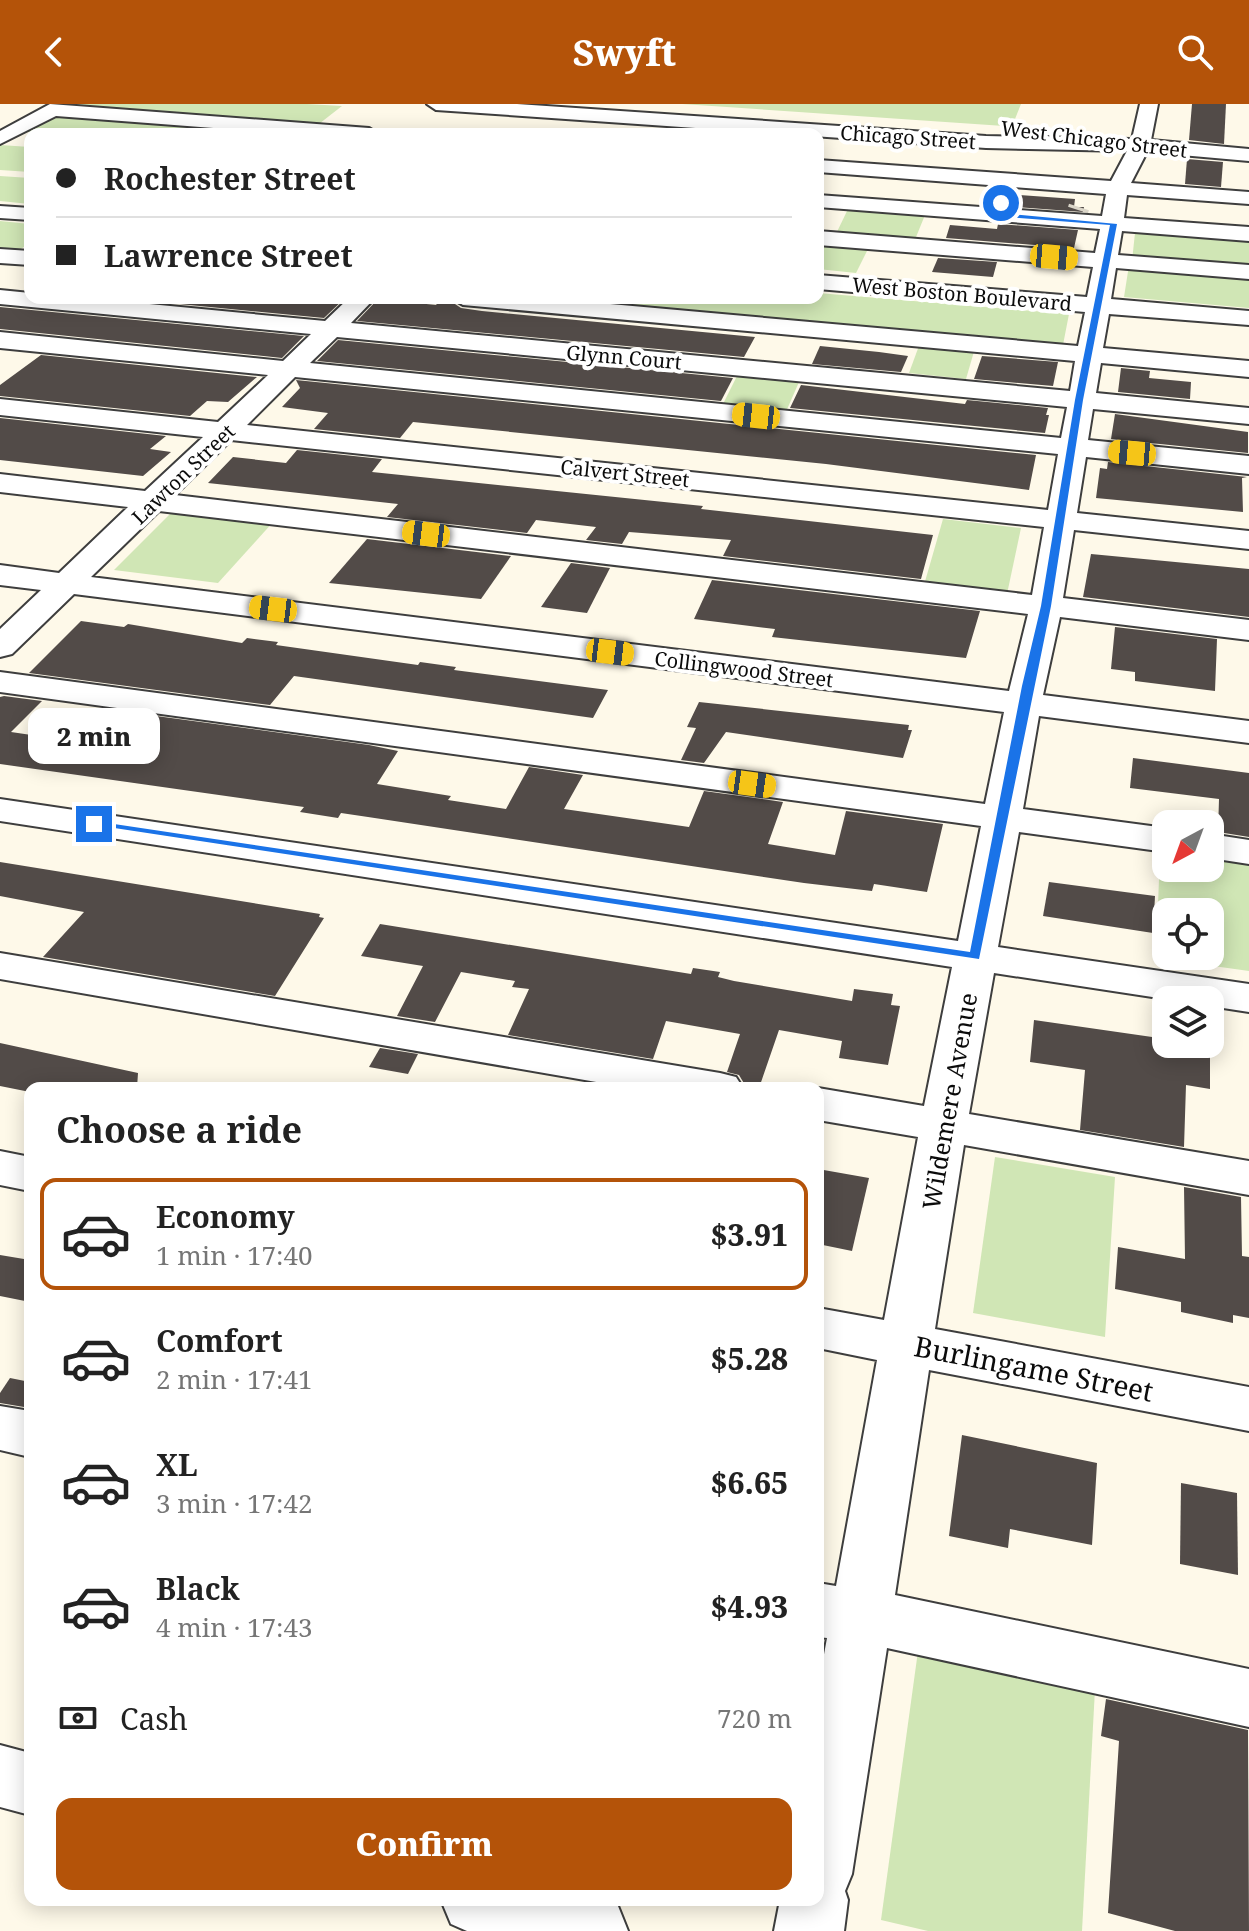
<!DOCTYPE html>
<meta charset="utf-8">
<style>
:root{--surface:#fff;--page:#f2f2f2;--text:#222;--muted:#767676;--line:#e0e0e0;--accent:#b45309}
body{margin:0;font-family:"Noto Serif",serif;background:var(--page);color:var(--text);height:100vh;display:flex;flex-direction:column;font-size:30px;white-space:nowrap}
*{box-sizing:border-box;margin:0}
p{font-size:26px;color:var(--muted)}
.icon{flex:none;width:44px;height:44px;fill:none;stroke:currentColor;stroke-width:2;stroke-linecap:round;stroke-linejoin:round}
.map{position:relative;flex:1;overflow:hidden}
.side{position:absolute;left:24px;top:978px;width:800px;height:824px;display:flex;flex-direction:column;background:var(--surface);border-radius:16px;box-shadow:0 4px 20px #0003}
.side>*{flex:none}
.guide{position:absolute;left:24px;top:24px;width:800px;height:176px;border-radius:16px;box-shadow:0 4px 20px #0003;display:grid;align-content:center;height:176px;padding:0 32px;background:var(--surface)}
.needle{width:52px;rotate:221deg}
.buttons{position:absolute;left:1152px;top:706px;display:grid;gap:16px}
.buttons a{display:grid;place-items:center;width:72px;height:72px;border-radius:16px;background:var(--surface);box-shadow:0 4px 20px #0003;font-size:40px}
.end{position:absolute;width:36px;height:36px;margin:-18px;border:10px solid #1a73e8;background:#fff;box-shadow:0 0 0 4px #fff}
.from{border-radius:50%}
.bubble{position:absolute;height:56px;border-radius:16px;background:var(--surface);box-shadow:0 4px 20px #0003;font-size:26px;font-weight:800;line-height:56px;text-align:center}
.car{position:absolute;width:24px;height:48px;margin:-24px -12px;border-radius:10px;box-shadow:0 0 6px 2px #0007;background:linear-gradient(#f5c518 24%,#345 0 40%,#f5c518 0 76%,#345 0 86%,#f5c518 0)}
.guide b{display:flex;align-items:center;gap:28px;height:76px;font-size:30px}
.guide b+b{border-top:2px solid var(--line)}
.guide i{width:20px;height:20px;background:var(--text)}
ul{padding:0;list-style:none}
li{display:flex;align-items:center;gap:24px;height:112px;margin:0 16px 12px;padding:0 16px;border:4px solid transparent;border-radius:16px}
li div{flex:1}
li b{display:block;font-size:30px}
li em{font-style:normal;font-weight:800}
li.selected{border-color:var(--accent)}
li>.icon{width:72px;height:72px;stroke-width:1.5}
h2{padding:0 32px;font-size:36px;line-height:96px}
.pay{display:flex;align-items:center;gap:20px;height:88px;padding:0 32px;font-size:30px}
.pay p{margin-inline-start:auto}
.action{display:flex;gap:16px;margin-top:auto;padding:16px 32px}
.action a{flex:1;height:92px;border-radius:16px;background:var(--accent);color:#fff;font-size:32px;font-weight:800;line-height:92px;text-align:center}
header{display:flex;justify-content:space-between;align-items:center;height:104px;padding:0 32px;background:var(--accent);color:#fff;font-size:36px;font-weight:800}
.map>svg:first-child{display:block}
</style>
<header><svg class="icon" aria-label="back" viewBox="0 0 24 24"><path d="M15 5l-7 7 7 7"/></svg>Swyft<svg class="icon" aria-label="search" viewBox="0 0 24 24"><circle cx="10" cy="10" r="6"/><path d="M15 15l6 6"/></svg></header>
<div class="map">
<svg width="1249" height="1827" viewBox="0 0 1249 1827">
<rect width="100%" height="100%" fill="#fef9e9"/>
<!-- green -->
<g fill="#d0e6b5" fill-rule="evenodd">
<path d="M75 0H307L342 2 315 23 68 5Z"/>
<path d="M682 0H1021L1013 20 1004 22Z"/>
<path d="M59 8 328 30 23 28Z"/>
<path d="M0 41 30 43V68L0 66Z"/>
<path d="M0 72 30 74V100L0 97Z"/>
<path d="M848 105 925 111 914 138 835 132Z"/>
<path d="M0 117 30 120V139L13 150 0 149Z"/>
<path d="M1135 129 1249 138V167L1132 157Z"/>
<path d="M818 137 870 141 856 169 818 165Z"/>
<path d="M1129 161 1249 171V204L1124 193Z"/>
<path d="M818 189 1069 210 1062 246 486 194H818Z"/>
<path d="M920 239 975 244 966 275 909 269Z"/>
<path d="M737 272 799 278 785 310 721 304Z"/>
<path d="M176 404 274 417 218 479 114 466Z"/>
<path d="M943 415 1021 424 1007 490 924 481Z"/>
<path d="M1160 749 1166 750V764H1210V756L1249 761V867L1156 854ZM1166 808H1210V852H1166Z"/>
<path d="M995 1053 1115 1073 1105 1233 973 1209Z"/>
<path d="M918 1547 1095 1585 1082 1827H928L881 1816Z"/>
</g>
<!-- building -->
<g fill="#524b48">
<path d="M1192 0H1226L1224 40 1189 36Z"/>
<path d="M1187 55 1223 58 1221 83 1185 80Z"/>
<path d="M1007 90 1075 95 1074 103H1084L1083 108 1004 102Z"/>
<path d="M998 120 1078 126 1074 144 946 134 950 121 997 125Z"/>
<path d="M938 154 997 158 993 173 932 168Z"/>
<path d="M118 194H345L324 214Z"/>
<path d="M378 195 436 201 441 195 449 196 461 204 482 207 755 233 744 253 357 217Z"/>
<path d="M0 203 304 232 282 254 0 225Z"/>
<path d="M338 236 733 274 721 297 317 257Z"/>
<path d="M820 242 879 248 908 252 901 268 812 260Z"/>
<path d="M41 251 257 273 228 298 207 297 190 312 0 292V281Z"/>
<path d="M982 252 1058 258 1053 282 974 275Z"/>
<path d="M1121 264 1150 267 1149 274 1191 278 1190 295 1118 288Z"/>
<path d="M296 276 1036 351 1029 386 826 360 413 318 400 334 314 325 328 309 282 303 300 284Z"/>
<path d="M801 281 965 300 967 296 1048 304 1046 311H1049L1045 329 790 304Z"/>
<path d="M1115 310 1248 328V349L1111 335Z"/>
<path d="M0 314 166 332 150 345 171 348 143 372 0 356Z"/>
<path d="M297 346 382 355 372 368 703 402 701 405 933 431 921 475 723 452 731 436 629 428 622 440 586 436 596 423 536 416 527 429 387 413 398 400 208 379 233 353 286 359Z"/>
<path d="M1108 358 1247 373 1242 374 1243 408 1096 394 1100 364 1107 365Z"/>
<path d="M367 435 511 452 481 495 329 479Z"/>
<path d="M1091 450 1249 465V513L1083 493Z"/>
<path d="M571 459 610 464 587 509 541 503Z"/>
<path d="M712 476 980 507 966 554 808 537 772 533 775 525 694 515Z"/>
<path d="M81 517 124 523 128 520 242 539 247 534 278 538 276 541 418 561 420 558 456 563 454 566 608 586 593 614 294 572 270 601 29 569Z"/>
<path d="M1115 523 1217 535 1215 587 1135 577V568L1111 565Z"/>
<path d="M4 592 42 597 11 628 106 642 134 609 369 641 398 647 377 680 451 692 448 696 506 705 529 663 583 671 564 705 689 723 704 687 783 698 768 740 835 751 846 707 943 720 927 788 874 780 872 787 804 779 368 713 341 709 338 714 300 708 304 703 0 660V593Z"/>
<path d="M699 598 909 621 908 626H912L903 654 726 628 704 659 681 656 696 624 687 623Z"/>
<path d="M1133 654 1249 669V733L1218 728 1219 695 1130 684Z"/>
<path d="M0 758 320 810 319 813 324 814 275 892 43 853 84 808 0 792Z"/>
<path d="M1049 778 1155 792 1153 829 1043 812Z"/>
<path d="M380 820 691 870 693 864 720 868 718 873 734 877 852 897 854 885 893 890 891 901 900 902 888 961 839 954 842 937 779 926 759 984 745 981 739 971 727 968 740 930 666 917 653 955 508 931 529 885 512 883 515 877 461 868 435 918 397 912 423 862 361 852Z"/>
<path d="M1034 916 1166 935V940H1210V985L1186 981 1184 1043 1080 1026 1085 966 1030 958Z"/>
<path d="M0 939 138 969 137 984H30V988L0 982Z"/>
<path d="M380 944 418 950 408 970 369 963Z"/>
<path d="M818 1065 869 1074 852 1147 818 1140Z"/>
<path d="M1184 1083 1241 1093 1242 1152 1249 1153V1214L1233 1211V1219L1181 1208V1198L1115 1185 1118 1143 1185 1155Z"/>
<path d="M0 1151 30 1156V1198L0 1192Z"/>
<path d="M10 1274 30 1278V1304L0 1299V1289Z"/>
<path d="M962 1331 1097 1359 1092 1441 1010 1425 1008 1444 949 1432Z"/>
<path d="M1181 1379 1237 1389 1238 1471 1180 1460Z"/>
<path d="M1106 1595 1248 1626 1249 1827H1175L1108 1809 1119 1637 1101 1632Z"/>
</g>
<g fill="none" stroke-linecap="round" stroke-linejoin="round">
<!-- minor-tunnel -->
<path stroke="#dad5c8" stroke-width="21" stroke-dasharray="21 11" stroke-linecap="butt" d="M1078 106 1079 103"/>
<!-- minor casing -->
<g stroke="#3e3e3e" stroke-width="4">
<g id="minor">
<path d="M50 0 369 24 379 30H293L56 12 0 40V27Z"/>
<path d="M427 0H517L986 32 1132 35 1140 0H1158L1151 36 1249 45V57L1147 48 1131 79 1249 88V100L1127 91 1124 114 1249 123V137L1122 127 1118 151 1249 161V175L1116 164 1111 195 1249 207V221L1109 210 1103 244 1249 257V273L1101 259 1096 289 1249 304V320L1093 305 1088 336 1249 352V370L1086 353 1077 409 1249 427V445L1074 426 1063 494 1249 516V536L1060 513 1043 591 1249 617V639L1039 612 1023 705 1166 724V748L1019 728 998 843 1249 880V908L1210 902V896H1172L994 869 969 1010 1249 1057V1091L964 1041 935 1225 1249 1283V1327L929 1266 895 1491 1249 1565V1623L887 1544 852 1770 845 1787 848 1796 844 1827H774L780 1796H818V1583L827 1534 818 1533V1479L836 1482 877 1256 818 1244V1204L884 1216 918 1033 818 1016V984L924 1002 952 863 0 717V695L958 837 981 722 0 588V568L985 700 1004 608 74 490 12 550 0 553V525L41 486 0 481V461L59 469 128 403 0 388V370L145 387 203 333 0 311V295L218 318 268 271 0 244V228L283 257 311 230 0 200V186L30 189V194H87L325 217 349 194H375L351 219 1070 287 1075 257 463 201 451 194H543L1078 242 1085 208 818 185V171L1087 193 1093 163 818 141V127L1095 149 1100 125 818 103V91L1102 112 1106 90 818 68V56L1111 77 1127 47 986 44 436 6ZM337 233 1067 303 1061 334 310 259ZM295 273 1058 350 1048 406 247 321ZM231 336 1044 423 1032 491 175 391ZM159 407 1028 510 1009 587 91 473Z"/>
<path d="M0 102 30 104V116L0 114Z"/>
<path d="M0 145 30 147V161L0 159Z"/>
<path d="M1210 730 1249 736V760L1210 754Z"/>
<path d="M0 849 720 969 736 973 743 984H631L0 875Z"/>
<path d="M0 1047 30 1053V1087L0 1081Z"/>
<path d="M0 1302 30 1307V1353L0 1346Z"/>
<path d="M0 1641 30 1649V1711L0 1703Z"/>
<path d="M441 1796H602L618 1802 628 1827H467L451 1820Z"/>
</g>
</g>
<!-- minor -->
<use href="#minor" fill="#fff" fill-rule="evenodd"/>
</g>
<!-- route -->
<path fill="#1a73e8" d="M1001 98 1004 99 1000 109 1117 120 1083 296 1051 502 979 855 88 720 94 717 970 848 1022 582 1041 502 1075 296 1110 121 994 112Z"/>
<g text-anchor="middle" dominant-baseline="central" stroke-width="8" stroke-linejoin="round" paint-order="stroke">
<!-- far-street labels -->
<g font-size="20" fill="#0b0b0b" stroke="#fff">
<text transform="translate(908 33) rotate(4)">Chicago Street</text>
<text transform="translate(1094 35) rotate(7)">West Chicago Street</text>
<text transform="translate(962 190) rotate(5)">West Boston Boulevard</text>
<text transform="translate(624 253) rotate(5)">Glynn Court</text>
<text transform="translate(625 369) rotate(6)">Calvert Street</text>
<text transform="translate(183 370) rotate(-44)">Lawton Street</text>
<text transform="translate(744 565) rotate(7)">Collingwood Street</text>
</g>
<!-- street labels -->
<g font-size="24" fill="#0b0b0b" stroke="#fff">
<text transform="translate(949 997) rotate(-80)">Wildemere Avenue</text>
</g>
<!-- near-street labels -->
<g font-size="28" fill="#0b0b0b" stroke="#fff">
<text transform="translate(1034 1264) rotate(11)">Burlingame Street</text>
</g>
</g>
</svg>
<div class="buttons">
<a><svg class="needle" viewBox="-14 -14 28 28"><path d="M0-13l5 13h-10z" fill="#e53935"/><path d="M0 13l5-13h-10z" fill="#767676"/></svg></a>
<a><svg class="icon" aria-label="locate" viewBox="0 0 24 24"><circle cx="12" cy="12" r="6"/><path d="M12 2v4M12 18v4M2 12h4M18 12h4"/></svg></a>
<a><svg class="icon" aria-label="layers" viewBox="0 0 24 24"><path d="M12 4l9 5-9 5-9-5zM3 14l9 5 9-5"/></svg></a>
</div>
<i class="end from" style="left:1001px;top:99px"></i>
<i class="end" style="left:94px;top:720px"></i>
<div class="bubble" style="left:28px;top:604px;width:132px">2 min</div>
<i class="car" style="left:1054px;top:153px;rotate:95deg"></i>
<i class="car" style="left:756px;top:312px;rotate:276deg"></i>
<i class="car" style="left:1132px;top:349px;rotate:275deg"></i>
<i class="car" style="left:426px;top:430px;rotate:277deg"></i>
<i class="car" style="left:273px;top:505px;rotate:277deg"></i>
<i class="car" style="left:610px;top:548px;rotate:97deg"></i>
<i class="car" style="left:752px;top:680px;rotate:98deg"></i>
<div class="guide">
<b><i class="from"></i>Rochester Street</b>
<b><i></i>Lawrence Street</b>
</div>
<section class="side">
<h2>Choose a ride</h2>
<ul>
<li class="selected"><svg class="icon" aria-label="car" viewBox="0 0 24 24"><path d="M5 17H2v-5l4-1 3-4h7l3 4 3 1v5h-3M9 17h6M6 11h13"/><circle cx="7" cy="17" r="2"/><circle cx="17" cy="17" r="2"/></svg><div><b>Economy</b><p>1 min · 17:40</p></div><em>$3.91</em></li>
<li><svg class="icon" aria-label="car" viewBox="0 0 24 24"><path d="M5 17H2v-5l4-1 3-4h7l3 4 3 1v5h-3M9 17h6M6 11h13"/><circle cx="7" cy="17" r="2"/><circle cx="17" cy="17" r="2"/></svg><div><b>Comfort</b><p>2 min · 17:41</p></div><em>$5.28</em></li>
<li><svg class="icon" aria-label="car" viewBox="0 0 24 24"><path d="M5 17H2v-5l4-1 3-4h7l3 4 3 1v5h-3M9 17h6M6 11h13"/><circle cx="7" cy="17" r="2"/><circle cx="17" cy="17" r="2"/></svg><div><b>XL</b><p>3 min · 17:42</p></div><em>$6.65</em></li>
<li><svg class="icon" aria-label="car" viewBox="0 0 24 24"><path d="M5 17H2v-5l4-1 3-4h7l3 4 3 1v5h-3M9 17h6M6 11h13"/><circle cx="7" cy="17" r="2"/><circle cx="17" cy="17" r="2"/></svg><div><b>Black</b><p>4 min · 17:43</p></div><em>$4.93</em></li>
</ul>
<div class="pay"><svg class="icon" aria-label="cash" viewBox="0 0 24 24"><path d="M3 7h18v10H3z"/><circle cx="12" cy="12" r="2"/></svg>Cash<p>720 m</p></div>
<div class="action"><a>Confirm</a></div>
</section>
</div>
